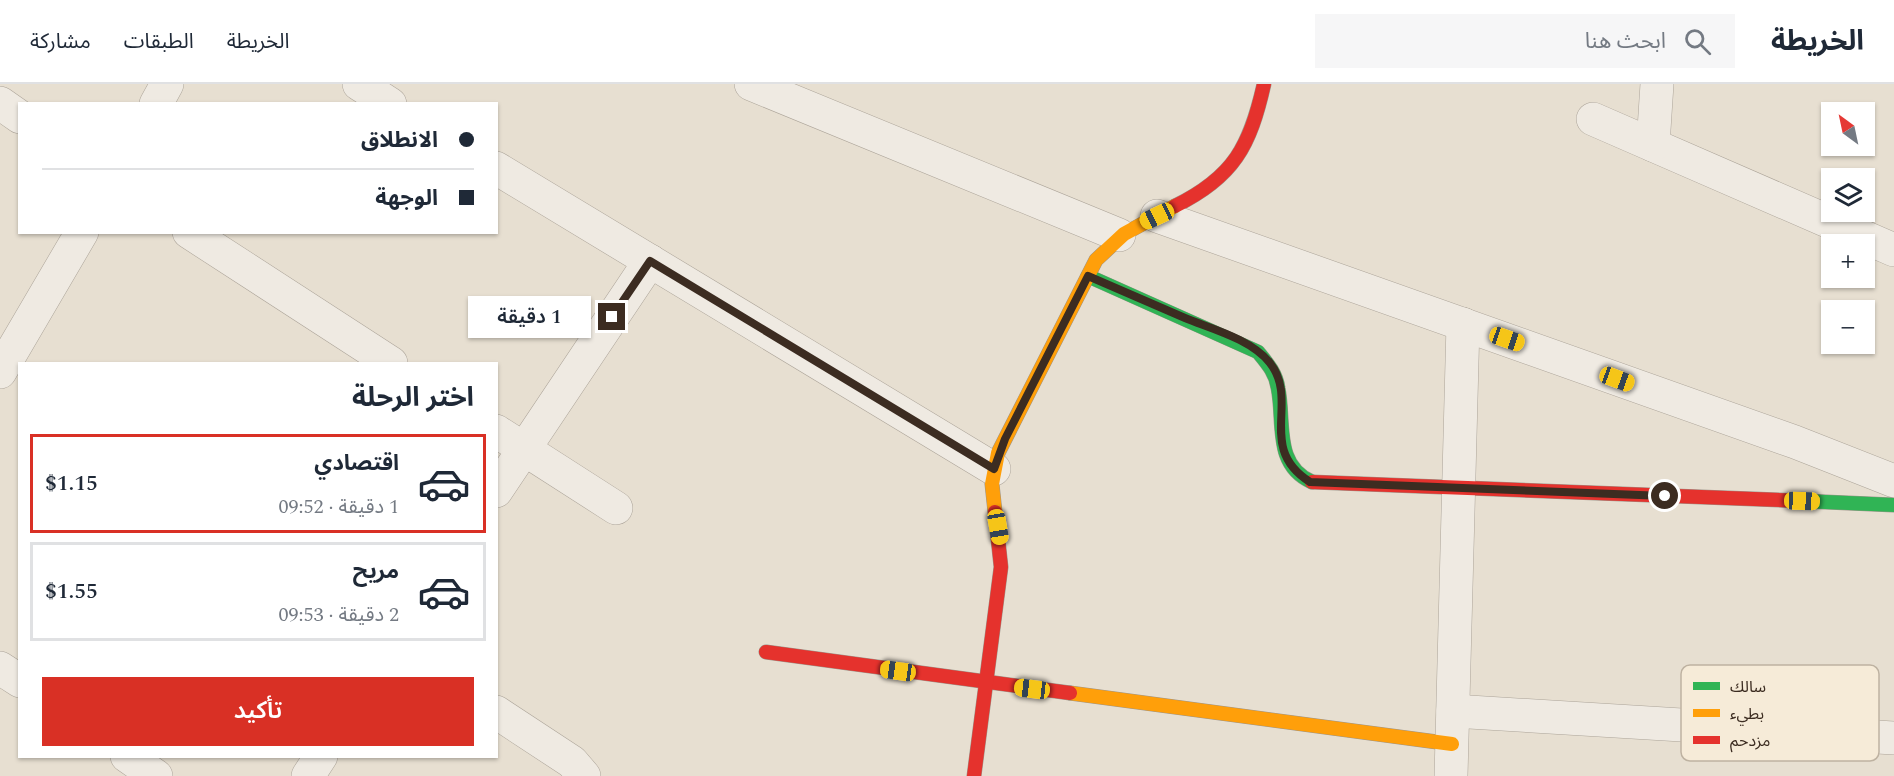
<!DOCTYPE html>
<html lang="ar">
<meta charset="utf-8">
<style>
:root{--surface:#fff;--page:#f6f6f7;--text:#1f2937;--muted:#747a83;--line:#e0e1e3;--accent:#d93025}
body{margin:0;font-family:Spectral,"Noto Sans Arabic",serif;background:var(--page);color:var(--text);direction:rtl;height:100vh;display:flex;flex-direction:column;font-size:22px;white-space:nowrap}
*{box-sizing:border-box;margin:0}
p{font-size:20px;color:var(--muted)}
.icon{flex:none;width:33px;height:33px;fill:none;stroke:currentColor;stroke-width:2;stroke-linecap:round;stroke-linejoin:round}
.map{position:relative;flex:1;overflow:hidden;direction:ltr}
.panel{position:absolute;left:18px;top:278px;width:480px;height:396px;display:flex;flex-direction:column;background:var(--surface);border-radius:0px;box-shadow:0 2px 4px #0004;direction:rtl}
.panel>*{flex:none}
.top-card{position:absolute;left:18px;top:18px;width:480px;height:132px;border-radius:0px;box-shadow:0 2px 4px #0004;direction:rtl;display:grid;align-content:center;height:132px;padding:0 24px;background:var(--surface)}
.needle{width:39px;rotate:327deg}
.tools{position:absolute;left:1821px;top:18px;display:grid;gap:12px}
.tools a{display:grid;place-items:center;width:54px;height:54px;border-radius:0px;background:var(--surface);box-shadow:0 2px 4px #0004;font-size:30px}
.end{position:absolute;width:27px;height:27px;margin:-14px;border:8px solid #3c2c21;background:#fff;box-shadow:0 0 0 3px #fff}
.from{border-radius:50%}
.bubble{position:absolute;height:42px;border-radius:0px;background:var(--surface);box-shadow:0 2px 4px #0004;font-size:20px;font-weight:600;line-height:42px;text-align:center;direction:rtl}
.car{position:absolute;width:18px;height:36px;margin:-18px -9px;border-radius:8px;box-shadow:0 0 4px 2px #0007;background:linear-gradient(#f5c518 24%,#345 0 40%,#f5c518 0 76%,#345 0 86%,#f5c518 0)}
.top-card b{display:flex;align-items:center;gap:21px;height:57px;font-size:22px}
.top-card b+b{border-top:2px solid var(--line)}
.top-card i{width:15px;height:15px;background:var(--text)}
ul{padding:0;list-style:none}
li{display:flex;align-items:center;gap:18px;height:99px;margin:0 12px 9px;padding:0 12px;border:3px solid var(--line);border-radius:0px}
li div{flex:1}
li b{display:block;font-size:22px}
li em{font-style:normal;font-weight:600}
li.selected{border-color:var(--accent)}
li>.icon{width:54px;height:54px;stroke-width:1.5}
h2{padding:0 24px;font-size:27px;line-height:72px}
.cta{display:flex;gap:12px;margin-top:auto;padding:12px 24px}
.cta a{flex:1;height:69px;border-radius:0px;background:var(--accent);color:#fff;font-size:24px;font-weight:600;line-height:69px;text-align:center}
header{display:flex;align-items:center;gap:36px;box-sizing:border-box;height:84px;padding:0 30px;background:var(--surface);border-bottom:2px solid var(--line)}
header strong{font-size:28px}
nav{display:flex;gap:33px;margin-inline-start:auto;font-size:21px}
.search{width:420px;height:54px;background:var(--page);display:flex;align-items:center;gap:15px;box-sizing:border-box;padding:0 21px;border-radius:0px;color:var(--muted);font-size:22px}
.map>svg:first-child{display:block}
</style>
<header>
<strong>الخريطة</strong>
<div class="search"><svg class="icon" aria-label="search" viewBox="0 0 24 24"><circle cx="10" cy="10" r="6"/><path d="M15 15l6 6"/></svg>ابحث هنا</div>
<nav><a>الخريطة</a><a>الطبقات</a><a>مشاركة</a></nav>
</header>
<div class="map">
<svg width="1894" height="692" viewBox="0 0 1894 692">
<rect width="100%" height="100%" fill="#e7dfd1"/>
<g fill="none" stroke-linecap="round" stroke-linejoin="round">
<!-- street casing -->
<g stroke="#aca499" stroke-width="34">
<g id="street">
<path d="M359 0 390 20"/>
<path d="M751 0 1119 151"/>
<path d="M0 19 20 33"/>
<path d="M156 20 167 0"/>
<path d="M1593 35 1894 166"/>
<path d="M1653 61 1657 0"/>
<path d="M496 84 994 385"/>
<path d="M1157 132 1795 358 1894 397"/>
<path d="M189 148 391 279"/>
<path d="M0 288 82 148"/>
<path d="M496 347 616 424"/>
<path d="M496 407 650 177"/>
<path d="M0 584 20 597"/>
<path d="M1453 627 1894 654"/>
<path d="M496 628 572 678 584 692"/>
<path d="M127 672 156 692"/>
<path d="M308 692 321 672"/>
<path d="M1451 692 1463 240"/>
</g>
</g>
<!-- fast casing -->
<g stroke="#9c948a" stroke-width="15">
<g id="fast">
<path d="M1088 192 1258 268C1267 279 1276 289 1278 304 1285 337 1273 381 1312 398"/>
<path d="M1803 417 1894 421"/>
</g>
</g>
<!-- slow casing -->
<g stroke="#9c948a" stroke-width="15">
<g id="slow">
<path d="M995 428 992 400 998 369 1096 176 1124 150 1175 122"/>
<path d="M1070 609 1452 660"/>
</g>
</g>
<!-- jam casing -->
<g stroke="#9c948a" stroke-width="15">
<g id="jam">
<path d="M1175 122C1234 93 1250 62 1264 0"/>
<path d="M1312 398 1803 417"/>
<path d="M766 568 1070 609"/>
<path d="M974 692 1001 483 995 428"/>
</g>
</g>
<!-- street -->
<use href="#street" stroke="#efeae2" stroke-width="33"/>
<!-- fast -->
<use href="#fast" stroke="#30b455" stroke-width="14"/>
<!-- slow -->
<use href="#slow" stroke="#ff9f0a" stroke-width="14"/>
<!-- jam -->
<use href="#jam" stroke="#e5322d" stroke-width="14"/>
</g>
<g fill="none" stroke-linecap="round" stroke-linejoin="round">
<!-- route -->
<path stroke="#3c2c21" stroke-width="8" d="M612 233 650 177 994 385 1005 355 1088 192C1120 206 1153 220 1185 234 1212 245 1251 255 1270 279 1300 317 1256 364 1310 398L1665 412"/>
</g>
<!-- legend -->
<rect x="1681" y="581" width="198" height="96" rx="9" fill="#f6ebd8" stroke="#beb2a1" stroke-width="1.5"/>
<rect x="1693" y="598" width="27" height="8" fill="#30b455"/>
<rect x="1693" y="625" width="27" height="8" fill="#ff9f0a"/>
<rect x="1693" y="652" width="27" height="8" fill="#e5322d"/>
<g font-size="16" fill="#3c2c21">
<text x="1730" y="608">سالك</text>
<text x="1730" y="635">بطيء</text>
<text x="1730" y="662">مزدحم</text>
</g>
</svg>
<div class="tools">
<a><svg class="needle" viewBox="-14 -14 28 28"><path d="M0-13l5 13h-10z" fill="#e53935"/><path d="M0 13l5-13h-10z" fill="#747a83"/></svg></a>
<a><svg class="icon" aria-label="layers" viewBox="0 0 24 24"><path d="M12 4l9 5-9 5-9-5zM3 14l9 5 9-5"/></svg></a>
<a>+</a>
<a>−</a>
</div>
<i class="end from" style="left:1665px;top:412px"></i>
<i class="end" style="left:612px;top:233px"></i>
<div class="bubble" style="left:468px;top:212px;width:123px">1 دقيقة</div>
<i class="car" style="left:1157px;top:132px;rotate:245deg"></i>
<i class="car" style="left:1507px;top:255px;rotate:109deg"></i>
<i class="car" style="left:1617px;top:295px;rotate:110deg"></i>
<i class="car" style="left:1802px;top:417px;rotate:92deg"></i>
<i class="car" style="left:998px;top:443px;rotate:170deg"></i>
<i class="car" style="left:898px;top:587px;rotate:278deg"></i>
<i class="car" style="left:1032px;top:605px;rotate:277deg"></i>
<div class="top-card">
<b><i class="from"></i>الانطلاق</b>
<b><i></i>الوجهة</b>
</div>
<section class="panel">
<h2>اختر الرحلة</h2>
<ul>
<li class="selected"><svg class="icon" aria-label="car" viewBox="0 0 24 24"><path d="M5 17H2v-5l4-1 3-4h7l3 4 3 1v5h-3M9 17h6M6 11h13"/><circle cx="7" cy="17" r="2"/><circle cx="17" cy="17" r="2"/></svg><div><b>اقتصادي</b><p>1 دقيقة · 09:52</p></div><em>$1.15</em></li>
<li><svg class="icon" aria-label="car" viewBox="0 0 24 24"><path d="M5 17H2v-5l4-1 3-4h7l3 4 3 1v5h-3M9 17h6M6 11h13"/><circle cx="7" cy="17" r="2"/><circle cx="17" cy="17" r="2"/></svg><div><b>مريح</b><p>2 دقيقة · 09:53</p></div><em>$1.55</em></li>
</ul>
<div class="cta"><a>تأكيد</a></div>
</section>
</div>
